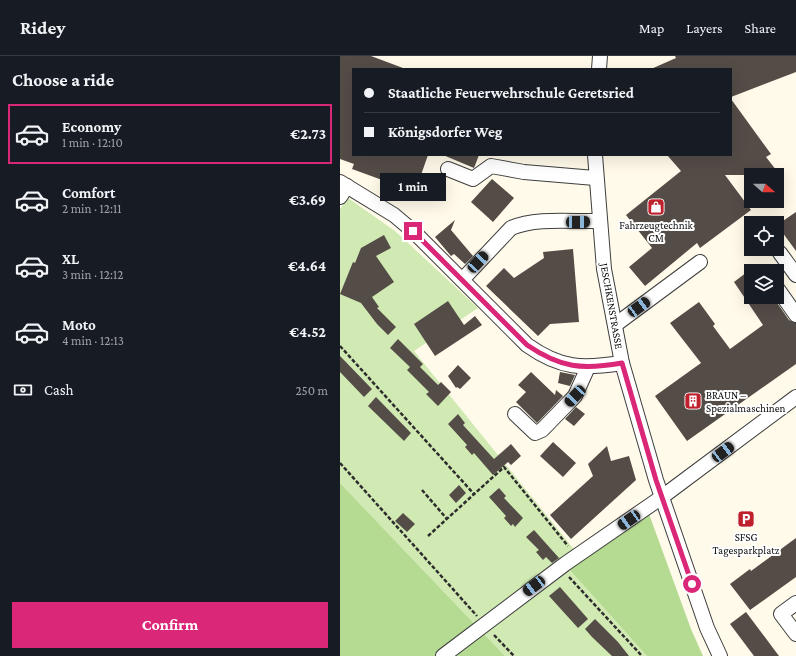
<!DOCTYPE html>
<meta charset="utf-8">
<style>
:root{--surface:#171b24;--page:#242831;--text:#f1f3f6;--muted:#9ea1a6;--line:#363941;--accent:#db2777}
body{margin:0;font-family:"Crimson Pro",serif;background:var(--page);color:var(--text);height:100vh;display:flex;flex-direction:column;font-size:15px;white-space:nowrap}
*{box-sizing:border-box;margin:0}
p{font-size:13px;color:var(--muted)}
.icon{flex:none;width:22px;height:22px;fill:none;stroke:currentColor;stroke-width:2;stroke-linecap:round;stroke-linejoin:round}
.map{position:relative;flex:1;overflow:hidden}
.details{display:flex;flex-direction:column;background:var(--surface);width:340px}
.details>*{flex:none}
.banner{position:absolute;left:12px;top:12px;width:380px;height:88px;border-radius:0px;box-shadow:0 4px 16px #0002;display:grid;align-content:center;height:88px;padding:0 12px;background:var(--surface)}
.needle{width:26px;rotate:111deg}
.fabs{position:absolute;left:404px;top:112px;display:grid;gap:8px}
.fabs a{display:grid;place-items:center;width:40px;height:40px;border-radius:0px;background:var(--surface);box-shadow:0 4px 16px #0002;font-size:20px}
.end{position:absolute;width:18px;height:18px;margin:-9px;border:5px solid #db2777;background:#fff;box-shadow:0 0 0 2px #fff}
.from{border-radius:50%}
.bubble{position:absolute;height:28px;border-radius:0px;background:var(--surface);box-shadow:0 4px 16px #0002;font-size:13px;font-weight:700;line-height:28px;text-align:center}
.car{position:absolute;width:12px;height:24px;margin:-12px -6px;border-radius:5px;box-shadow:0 0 3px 1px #0007;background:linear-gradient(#222 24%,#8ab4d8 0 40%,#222 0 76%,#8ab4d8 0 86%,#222 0)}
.banner b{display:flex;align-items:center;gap:14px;height:38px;font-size:15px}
.banner b+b{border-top:1px solid var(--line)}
.banner i{width:10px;height:10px;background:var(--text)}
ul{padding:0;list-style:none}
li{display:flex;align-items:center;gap:12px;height:60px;margin:0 8px 6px;padding:0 4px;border:2px solid transparent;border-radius:0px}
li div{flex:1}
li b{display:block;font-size:15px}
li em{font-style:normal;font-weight:700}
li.active{border-color:var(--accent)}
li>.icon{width:36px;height:36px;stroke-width:1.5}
h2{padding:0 12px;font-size:18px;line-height:48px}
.pay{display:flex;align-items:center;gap:10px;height:44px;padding:0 12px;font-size:15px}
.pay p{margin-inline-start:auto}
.cta{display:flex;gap:8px;margin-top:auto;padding:8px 12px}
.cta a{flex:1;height:46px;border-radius:0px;background:var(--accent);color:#fff;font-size:16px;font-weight:700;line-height:46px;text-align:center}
header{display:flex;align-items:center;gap:24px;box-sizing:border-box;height:56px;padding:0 20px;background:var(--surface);border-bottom:1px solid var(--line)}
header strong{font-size:19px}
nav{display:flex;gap:22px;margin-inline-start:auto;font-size:14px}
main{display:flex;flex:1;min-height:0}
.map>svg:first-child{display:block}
</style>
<header>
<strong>Ridey</strong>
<nav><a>Map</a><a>Layers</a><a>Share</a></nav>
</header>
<main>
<section class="details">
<h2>Choose a ride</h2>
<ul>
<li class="active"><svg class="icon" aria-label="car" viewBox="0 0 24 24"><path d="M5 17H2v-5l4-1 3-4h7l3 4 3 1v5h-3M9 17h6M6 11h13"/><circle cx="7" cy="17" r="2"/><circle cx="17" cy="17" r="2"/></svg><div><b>Economy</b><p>1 min · 12:10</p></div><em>€2.73</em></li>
<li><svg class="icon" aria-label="car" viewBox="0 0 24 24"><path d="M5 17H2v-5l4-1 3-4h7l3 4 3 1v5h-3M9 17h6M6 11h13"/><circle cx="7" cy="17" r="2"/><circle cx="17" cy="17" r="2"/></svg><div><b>Comfort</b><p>2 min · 12:11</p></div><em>€3.69</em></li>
<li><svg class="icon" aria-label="car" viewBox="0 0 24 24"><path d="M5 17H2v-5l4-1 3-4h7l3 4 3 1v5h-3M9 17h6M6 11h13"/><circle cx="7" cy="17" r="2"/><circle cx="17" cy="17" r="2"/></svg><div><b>XL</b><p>3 min · 12:12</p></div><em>€4.64</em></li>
<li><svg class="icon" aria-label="car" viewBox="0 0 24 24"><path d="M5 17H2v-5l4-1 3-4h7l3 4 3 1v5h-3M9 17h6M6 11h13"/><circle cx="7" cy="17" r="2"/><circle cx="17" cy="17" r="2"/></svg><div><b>Moto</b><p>4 min · 12:13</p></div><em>€4.52</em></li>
</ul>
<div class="pay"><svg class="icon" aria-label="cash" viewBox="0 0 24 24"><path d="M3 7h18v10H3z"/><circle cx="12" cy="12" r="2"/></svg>Cash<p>250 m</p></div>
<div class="cta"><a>Confirm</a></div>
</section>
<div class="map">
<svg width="456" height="600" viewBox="0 0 456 600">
<rect width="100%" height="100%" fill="#fffae9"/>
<!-- green -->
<path fill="#d1eab3" d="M8 142 55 175 138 252 74 295 241 502 228 512 307 600H165L0 427V153Z"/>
<!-- forest -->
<g fill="#b4db91">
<path d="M0 427 165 600H0Z"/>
<path d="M309 458 351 573 363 600H307L228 512Z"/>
</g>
<!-- building -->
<g fill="#544c47">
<path d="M0 0H31L63 12 13 13V99H88L75 136 12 113 14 108 0 103Z"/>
<path d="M335 0H456V16L391 41V13H311L336 2Z"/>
<path d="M391 43 431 98 426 101 440 119H385L411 154 360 192 357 187 305 230 289 211 312 192 286 159 341 115 327 99H391Z"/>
<path d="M103 99H139L134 112Z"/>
<path d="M152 123 174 142 153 166 131 146Z"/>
<path d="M456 156V195L437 169Z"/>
<path d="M115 164 111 174 133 200 125 208 114 198 111 200 95 181Z"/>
<path d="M44 179 51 192 36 200 54 226 32 241 39 251 37 252 56 271 48 279 37 268 21 247 0 238 13 206 15 207 21 192Z"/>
<path d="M233 193 239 266 210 268 198 280 146 230 164 212 174 222 204 202 203 196Z"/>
<path d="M411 213V241H433L449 264 456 267V308L347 385 315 340 361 307 330 267 359 246 375 268 373 270 390 293 423 269 394 226Z"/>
<path d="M108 245 124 269 135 260 142 269 95 300 74 268Z"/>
<path d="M58 283 83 308 80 311 98 329 101 326 111 336 98 350 86 338 89 336 67 314 70 311 50 292Z"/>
<path d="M0 300 32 333 24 341 0 316Z"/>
<path d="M118 309 131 322 120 333 117 331 116 332 108 320Z"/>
<path d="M191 316 215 339 216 334 223 340 197 367 176 346 186 336 178 329Z"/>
<path d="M220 316 235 319 230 330 218 327Z"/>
<path d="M36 341 71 377 64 385 28 350Z"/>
<path d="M236 351 245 358 234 370 225 363Z"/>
<path d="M118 358 125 367 123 369 154 403 171 388 181 400 171 409 168 406 153 419 134 397 132 399 125 391 127 389 108 368Z"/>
<path d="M213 386 236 407 223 421 200 400Z"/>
<path d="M267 390 271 405 289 400 296 424 231 483 210 459 253 420 248 408Z"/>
<path d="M119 429 126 437 116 447 109 439Z"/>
<path d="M159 432 166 440 164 442 183 462 175 471 173 468 171 470 164 462 166 460 149 441Z"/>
<path d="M63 457 75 468 67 476 55 465Z"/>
<path d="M194 474 219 502 212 507 206 501 203 504 196 496 199 494 186 481Z"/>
<path d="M456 482V521L410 554 390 528 410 513 411 515Z"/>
<path d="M220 531 248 563 238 572 209 540Z"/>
<path d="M406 556 439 600H414L390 568Z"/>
<path d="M255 563 278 586 289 600H272L252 581 245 573Z"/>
</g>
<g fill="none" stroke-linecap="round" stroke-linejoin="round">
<!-- minor casing -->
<g stroke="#3e3e3e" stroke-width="16">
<g id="minor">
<path d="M259 13 260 0"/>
<path d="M255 99 264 213 282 307 316 424 367 572 380 600"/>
<path d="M108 113 133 123 151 110 184 116 255 122"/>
<path d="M0 126 54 159 73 175 187 289C221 313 242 313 282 307"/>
<path d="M0 141 7 130"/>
<path d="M440 197 456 219"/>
<path d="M122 224 171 172C197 161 232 166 260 165"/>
<path d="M437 232 456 259"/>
<path d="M275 269 360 206"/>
<path d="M175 358 195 377 202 374 235 340 248 311"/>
<path d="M456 547 441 558 456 578"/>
<path d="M103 600 225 508 322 441 456 341"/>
</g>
</g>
<!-- path -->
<g stroke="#2d2d2d" stroke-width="2.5" stroke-dasharray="4 2" stroke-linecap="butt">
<path d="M0 290 134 438"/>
<path d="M0 407 137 560"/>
<path d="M82 434 107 463"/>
<path d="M88 480 164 411 228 490"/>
<path d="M229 521 302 600"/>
<path d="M154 579 174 600"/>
</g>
<!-- minor -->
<use href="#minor" stroke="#fff" stroke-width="14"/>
</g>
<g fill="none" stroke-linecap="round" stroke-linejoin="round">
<!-- route -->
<path stroke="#db2777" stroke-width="5" d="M73 175 187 289C221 312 242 314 282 307L316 424 352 528"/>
</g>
<!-- icons -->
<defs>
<g id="shop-square" transform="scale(0.9)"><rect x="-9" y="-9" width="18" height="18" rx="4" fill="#be202c" stroke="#fff"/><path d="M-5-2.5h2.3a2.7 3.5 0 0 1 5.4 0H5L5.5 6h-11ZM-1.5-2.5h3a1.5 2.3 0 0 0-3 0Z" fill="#fff"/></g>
<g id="building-square" transform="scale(0.9)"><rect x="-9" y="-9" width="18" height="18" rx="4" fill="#be202c" stroke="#fff"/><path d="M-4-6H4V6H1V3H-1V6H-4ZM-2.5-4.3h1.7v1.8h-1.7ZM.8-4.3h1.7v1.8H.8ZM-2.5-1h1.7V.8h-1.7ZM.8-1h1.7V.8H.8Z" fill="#fff"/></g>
<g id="parking-square" transform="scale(0.9)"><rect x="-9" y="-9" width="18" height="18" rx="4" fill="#be202c" stroke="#fff"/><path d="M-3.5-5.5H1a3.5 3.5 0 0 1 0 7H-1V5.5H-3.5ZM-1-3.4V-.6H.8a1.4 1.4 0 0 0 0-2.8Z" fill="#fff"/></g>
</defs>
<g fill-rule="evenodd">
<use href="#shop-square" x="316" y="151"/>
<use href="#building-square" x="353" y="345"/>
<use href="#parking-square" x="406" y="463"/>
</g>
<g text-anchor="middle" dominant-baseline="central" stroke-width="4" stroke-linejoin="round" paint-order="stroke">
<!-- poi labels -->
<g font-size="11" fill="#0b0b0b" stroke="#fff">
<text x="316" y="169">Fahrzeugtechnik<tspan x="316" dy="13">CM</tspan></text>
<text x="366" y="339" text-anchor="start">BRAUN –<tspan x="366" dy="13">Spezialmaschinen</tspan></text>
<text x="406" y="481">SFSG<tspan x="406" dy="13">Tagesparkplatz</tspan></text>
</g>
<!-- street labels -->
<g font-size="11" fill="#0b0b0b" stroke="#fff">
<text transform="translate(272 250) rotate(80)">JESCHKENSTRASSE</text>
</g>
</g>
</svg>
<div class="fabs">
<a><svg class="needle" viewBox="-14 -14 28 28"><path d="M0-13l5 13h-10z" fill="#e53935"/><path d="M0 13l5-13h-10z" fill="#9ea1a6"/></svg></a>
<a><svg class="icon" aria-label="locate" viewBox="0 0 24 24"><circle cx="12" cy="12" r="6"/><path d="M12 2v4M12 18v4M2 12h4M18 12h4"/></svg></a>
<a><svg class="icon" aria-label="layers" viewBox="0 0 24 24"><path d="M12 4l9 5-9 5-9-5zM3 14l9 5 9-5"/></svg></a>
</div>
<i class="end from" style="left:352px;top:528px"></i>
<i class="end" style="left:73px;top:175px"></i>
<div class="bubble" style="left:40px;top:117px;width:66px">1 min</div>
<i class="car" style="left:238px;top:166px;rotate:89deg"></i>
<i class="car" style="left:138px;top:206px;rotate:43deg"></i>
<i class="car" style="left:299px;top:251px;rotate:54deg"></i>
<i class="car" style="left:235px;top:340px;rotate:223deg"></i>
<i class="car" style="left:383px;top:396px;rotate:53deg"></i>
<i class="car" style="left:289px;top:464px;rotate:236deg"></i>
<i class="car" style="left:194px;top:530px;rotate:233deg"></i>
<div class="banner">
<b><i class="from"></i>Staatliche Feuerwehrschule Geretsried</b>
<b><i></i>Königsdorfer Weg</b>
</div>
</div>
</main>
